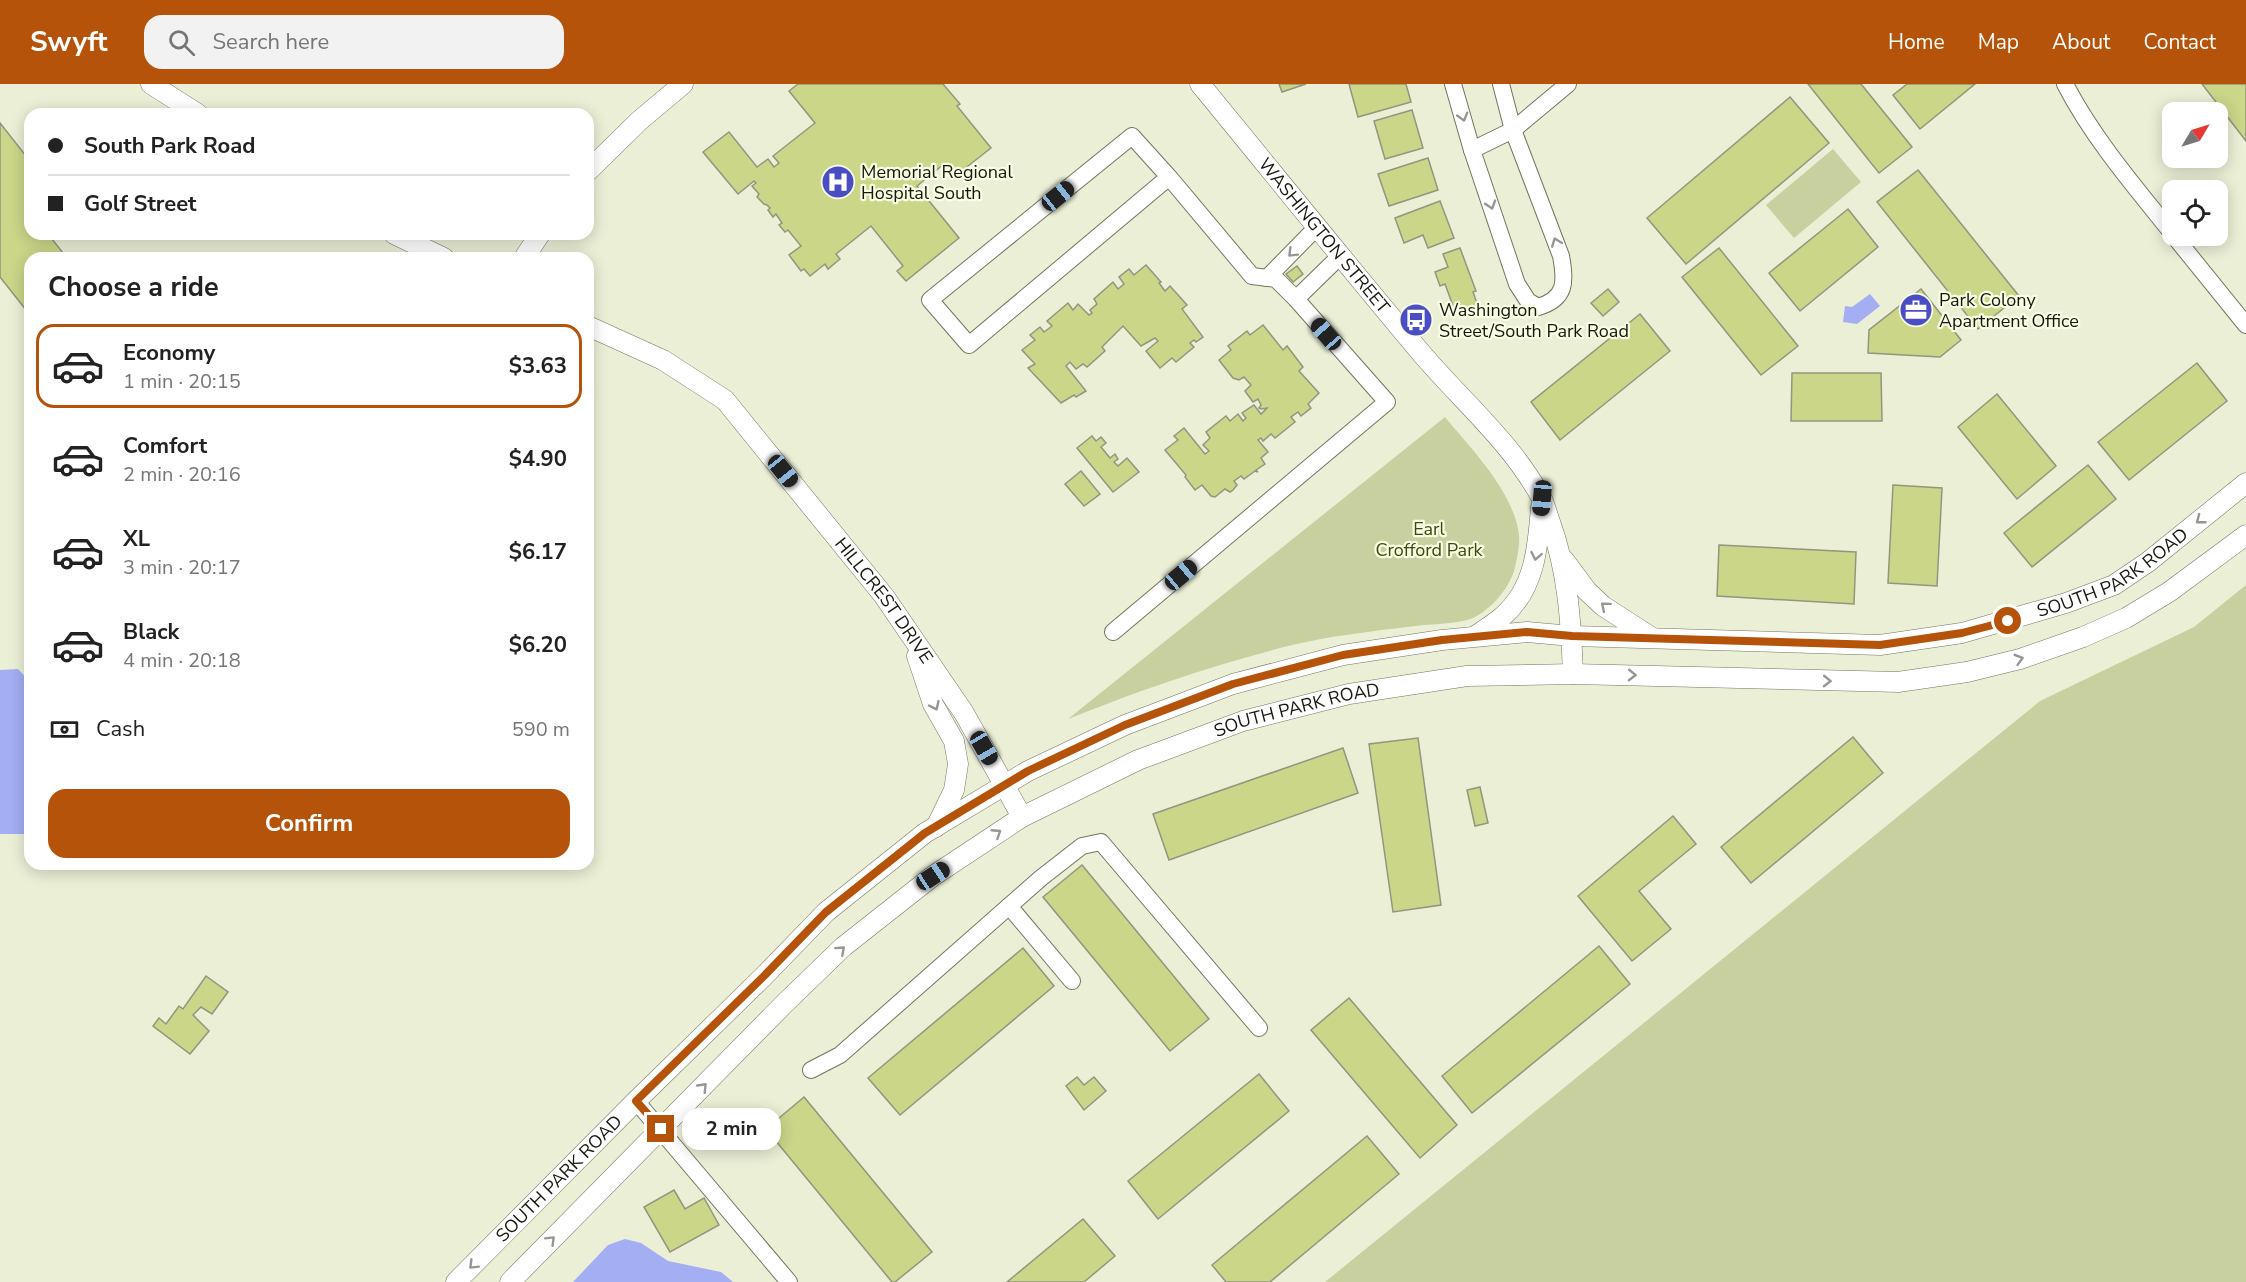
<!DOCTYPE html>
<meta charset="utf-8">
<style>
:root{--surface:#fff;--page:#f2f2f2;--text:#222;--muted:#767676;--line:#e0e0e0;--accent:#b45309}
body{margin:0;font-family:"Nunito Sans",sans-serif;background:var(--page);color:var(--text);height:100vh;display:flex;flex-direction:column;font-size:22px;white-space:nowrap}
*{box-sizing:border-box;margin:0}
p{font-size:20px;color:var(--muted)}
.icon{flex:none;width:33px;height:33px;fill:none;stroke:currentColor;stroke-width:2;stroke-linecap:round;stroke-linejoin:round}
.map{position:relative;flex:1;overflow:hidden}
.details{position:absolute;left:24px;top:168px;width:570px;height:618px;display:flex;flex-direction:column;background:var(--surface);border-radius:18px;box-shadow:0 3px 15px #0003}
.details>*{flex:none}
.guide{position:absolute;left:24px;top:24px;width:570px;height:132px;border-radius:18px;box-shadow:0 3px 15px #0003;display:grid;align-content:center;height:132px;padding:0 24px;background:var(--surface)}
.needle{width:39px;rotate:52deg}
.fabs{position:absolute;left:2162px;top:18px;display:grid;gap:12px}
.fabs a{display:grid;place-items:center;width:66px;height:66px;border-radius:12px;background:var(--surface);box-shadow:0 3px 15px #0003;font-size:30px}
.end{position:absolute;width:27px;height:27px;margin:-14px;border:8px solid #b45309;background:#fff;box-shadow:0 0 0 3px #fff}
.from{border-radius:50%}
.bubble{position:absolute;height:42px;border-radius:18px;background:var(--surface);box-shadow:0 3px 15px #0003;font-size:20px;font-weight:700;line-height:42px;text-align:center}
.car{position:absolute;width:18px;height:36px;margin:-18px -9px;border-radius:8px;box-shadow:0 0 4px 2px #0007;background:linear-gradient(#222 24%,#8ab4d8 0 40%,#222 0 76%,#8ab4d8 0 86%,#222 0)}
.guide b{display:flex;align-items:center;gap:21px;height:57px;font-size:22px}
.guide b+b{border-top:2px solid var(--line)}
.guide i{width:15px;height:15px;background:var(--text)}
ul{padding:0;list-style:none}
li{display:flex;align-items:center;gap:18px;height:84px;margin:0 12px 9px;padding:0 12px;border:3px solid transparent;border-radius:18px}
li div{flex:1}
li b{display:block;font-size:22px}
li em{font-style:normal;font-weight:700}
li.current{border-color:var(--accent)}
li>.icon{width:54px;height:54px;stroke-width:1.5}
h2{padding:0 24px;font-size:27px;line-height:72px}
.pay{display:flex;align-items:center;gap:15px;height:66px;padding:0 24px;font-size:22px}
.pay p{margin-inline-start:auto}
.cta{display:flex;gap:12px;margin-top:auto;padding:12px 24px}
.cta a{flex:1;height:69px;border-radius:18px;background:var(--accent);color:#fff;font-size:24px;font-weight:700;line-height:69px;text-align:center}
header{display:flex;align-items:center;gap:36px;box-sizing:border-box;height:84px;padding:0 30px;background:var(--accent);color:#fff}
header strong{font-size:28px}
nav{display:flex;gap:33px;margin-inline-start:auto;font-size:21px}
.search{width:420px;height:54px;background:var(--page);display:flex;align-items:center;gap:15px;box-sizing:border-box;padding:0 21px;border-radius:18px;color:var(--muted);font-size:22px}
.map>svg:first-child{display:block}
</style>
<header>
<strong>Swyft</strong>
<div class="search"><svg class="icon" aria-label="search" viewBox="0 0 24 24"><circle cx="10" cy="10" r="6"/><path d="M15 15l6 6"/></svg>Search here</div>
<nav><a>Home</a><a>Map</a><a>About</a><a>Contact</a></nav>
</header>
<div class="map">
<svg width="2246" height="1198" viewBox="0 0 2246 1198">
<rect width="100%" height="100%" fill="#ebefd6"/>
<!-- green -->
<g fill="#c8d09f">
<path d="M1833 65 1861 98 1794 154 1766 121Z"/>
<path d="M1445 333C1472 366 1514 408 1519 451 1520 463 1517 475 1514 487 1508 506 1491 525 1473 534 1459 540 1430 540 1415 542 1373 547 1330 552 1288 562 1213 581 1140 606 1068 635Z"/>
<path d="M2246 501V1198H1325L2040 617 2194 543Z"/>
</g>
<!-- water -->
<g fill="#a3aef3">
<path d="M1870 210 1880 222 1857 240 1843 238 1845 222 1852 223Z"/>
<path d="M18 585 30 598V750H0V586Z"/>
<path d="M625 1155 641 1159 668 1177 721 1188 733 1198H573L608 1161Z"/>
</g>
<!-- building -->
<g fill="#cbd689" stroke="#92967f" stroke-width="1.5">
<path d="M798 0H943L960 20 957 22 991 64 954 93 944 80 917 102 959 154 906 197 897 187 903 182 871 142 836 170 840 175 828 185 825 180 810 192 804 185 801 187 789 171 801 162 788 146 785 148 779 141 782 139 776 130 773 133 768 126 770 124 767 121 764 120 757 113 759 110 752 102 756 99 754 97 738 110 703 68 729 48 757 83 768 75 774 83 779 79 773 72 815 39 789 7Z"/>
<path d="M1279 0H1306L1282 8Z"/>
<path d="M1349 0H1406L1411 18 1358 33Z"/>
<path d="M1808 0H1861L1912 63 1879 89Z"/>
<path d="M1907 0H1975L1920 45 1893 11Z"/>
<path d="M2202 0H2246V57Z"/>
<path d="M1790 13 1829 59 1686 180 1647 134Z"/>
<path d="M1412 26 1423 64 1385 75 1374 37Z"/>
<path d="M0 39 30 77V150H48L67 174H30V231L0 193Z"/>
<path d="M1428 74 1438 106 1389 122 1378 90Z"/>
<path d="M1918 86 2019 212 1978 245 1877 118Z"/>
<path d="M1440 117 1454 154 1428 164 1423 151 1404 159 1395 134Z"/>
<path d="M1848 125 1878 163 1800 227 1769 189Z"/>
<path d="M1460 164 1476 207 1473 208 1478 222 1456 230 1445 200 1440 202 1435 188 1448 183 1443 170Z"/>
<path d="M1719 164 1798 262 1761 291 1682 193Z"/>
<path d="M1146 181 1161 198 1159 199 1165 207 1170 202 1187 221 1182 225 1203 253 1196 258 1194 256 1190 259 1194 263 1176 278 1172 274 1160 284 1146 267 1158 257 1155 254 1141 262 1123 242 1102 263 1105 267 1087 283 1083 280 1076 285 1070 278 1066 282 1086 307 1076 313 1074 311 1061 319 1028 284 1035 280 1022 266 1035 256 1030 251 1040 243 1044 248 1052 242 1047 237 1068 219 1073 226 1078 220 1089 231 1092 229 1090 226 1097 220 1094 215 1113 198 1118 205 1124 200 1119 193 1129 185 1134 191Z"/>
<path d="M1297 182 1303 190 1293 198 1286 190Z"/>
<path d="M1608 205 1619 218 1603 232 1591 219Z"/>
<path d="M1921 205 1961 256 1940 273 1868 269 1869 246Z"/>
<path d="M1640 230 1670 267 1560 356 1531 318Z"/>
<path d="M1263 241 1283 266 1287 262 1303 283 1299 287 1319 309 1308 320 1311 324 1301 332 1298 328 1291 333 1295 338 1275 354 1271 350 1263 357 1261 354 1258 356 1268 368 1261 374 1265 380 1256 386 1258 388 1255 387 1244 395 1241 392 1234 397 1237 401 1233 406 1230 408 1225 405 1215 413 1211 412 1202 401 1195 406 1185 393 1186 391 1165 366 1178 356 1174 352 1184 344 1205 370 1209 367 1203 361 1210 354 1206 348 1226 332 1230 337 1238 330 1243 337 1246 334 1242 329 1254 321 1261 330 1267 324 1261 325 1259 324 1261 321 1258 315 1253 318 1245 307 1251 301 1244 293 1239 296 1233 294 1219 276 1231 266 1228 262 1247 247 1250 251Z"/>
<path d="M2197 279 2227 317 2129 396 2098 358Z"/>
<path d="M1792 289H1881L1882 337H1791Z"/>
<path d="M1997 310 2056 382 2017 415 1958 343Z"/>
<path d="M1092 352 1096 357 1101 353 1106 359 1101 363 1110 374 1115 370 1118 375 1114 378 1118 382 1127 374 1139 388 1113 408 1077 364Z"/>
<path d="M2088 381 2116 415 2032 483 2004 449Z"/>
<path d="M1081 387 1100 410 1084 422 1065 400Z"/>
<path d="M1893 401 1942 404 1937 502 1888 499Z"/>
<path d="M1719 461 1856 468 1854 520 1717 512Z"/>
<path d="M1853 653 1883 689 1751 799 1721 763Z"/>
<path d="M1418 654 1441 821 1393 828 1369 660Z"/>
<path d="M1343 664 1358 709 1169 776 1153 730Z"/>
<path d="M1480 703 1488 739 1475 742 1467 706Z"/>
<path d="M1673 732 1696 760 1639 807 1671 845 1632 877 1578 812Z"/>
<path d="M1082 781 1209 935 1170 967 1043 813Z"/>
<path d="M1599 862 1630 900 1472 1029 1442 992Z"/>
<path d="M1023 864 1054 902 900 1031 868 994Z"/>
<path d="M206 892 228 908 212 930 201 923 193 931 209 947 190 970 153 942 159 934 166 940 179 922 183 925Z"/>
<path d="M1349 914 1457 1041 1420 1074 1311 946Z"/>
<path d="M1259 990 1289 1027 1158 1135 1128 1097Z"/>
<path d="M1077 993 1084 1001 1094 993 1106 1007 1084 1026 1066 1002Z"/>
<path d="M804 1013 932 1168 895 1198H892L766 1045Z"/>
<path d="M1367 1052 1399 1090 1270 1198H1226L1212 1181Z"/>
<path d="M674 1106 685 1125 704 1114 719 1141 670 1168 644 1123Z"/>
<path d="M1083 1135 1115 1172 1084 1198H1007Z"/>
</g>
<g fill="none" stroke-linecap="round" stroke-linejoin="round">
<!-- minor casing -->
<g stroke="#72765f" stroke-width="18">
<g id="minor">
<path d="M1453 0 1472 66 1517 200 1528 217 1538 223C1566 215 1566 198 1561 172L1513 46 1501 0"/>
<path d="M2065 0C2093 54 2134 102 2172 149"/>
<path d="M1472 66 1513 46 1568 0"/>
<path d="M2174 152 2246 241"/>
<path d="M1267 194 1317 143"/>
<path d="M1296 215 1340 172"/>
<path d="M1113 548 1387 318 1296 215 1276 195 1252 192 1169 93 1132 52 930 216 969 261 1169 93"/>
<path d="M1009 822 1072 897"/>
<path d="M811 986 840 971 1041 794 1082 762 1101 758 1259 944"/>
<path d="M636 1017 789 1198"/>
</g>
</g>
<!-- tertiary casing -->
<g stroke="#72765f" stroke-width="21">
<g id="tertiary">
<path d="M151 0 198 30"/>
<path id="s1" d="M1200 0C1274 90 1347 181 1422 270 1462 317 1511 358 1541 413 1545 421 1547 430 1550 438 1568 487 1571 538 1573 590"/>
<path d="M588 87 639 37 683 0"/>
<path d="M394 150 444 174"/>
<path d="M524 174 540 150"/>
<path id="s2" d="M588 242 663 276 725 316 884 512 964 629 1022 733"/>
<path d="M1564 476 1587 507 1603 522 1651 553"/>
<path d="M1475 552C1484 546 1494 540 1502 533 1535 505 1538 463 1541 423"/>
<path d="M917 572 933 620 954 657 958 680 954 706 936 743"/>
<path id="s3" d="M456 1198 636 1017 764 892 826 828 925 749 1028 687 1125 641 1233 600 1343 571 1442 556 1527 548 1572 552 1880 561 1962 549 2066 519 2114 501 2148 478 2246 399"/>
<path id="s4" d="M510 1198 785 919 843 863 933 792 1022 733 1138 676 1243 637 1349 610 1467 592 1573 590 1898 598 1967 588 2020 575 2083 553 2126 534 2169 508 2246 451"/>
</g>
</g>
<!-- minor -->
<use href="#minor" stroke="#fff" stroke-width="16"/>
<!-- tertiary -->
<use href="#tertiary" stroke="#fff" stroke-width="20"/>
</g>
<!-- one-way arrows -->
<defs><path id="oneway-chevron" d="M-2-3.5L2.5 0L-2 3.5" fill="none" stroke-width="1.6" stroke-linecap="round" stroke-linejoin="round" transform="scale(1.5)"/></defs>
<g stroke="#969793">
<use href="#oneway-chevron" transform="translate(1463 33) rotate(74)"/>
<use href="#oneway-chevron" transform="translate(1491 121) rotate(72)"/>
<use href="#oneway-chevron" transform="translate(1556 158) rotate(-111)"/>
<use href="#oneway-chevron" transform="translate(1292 169) rotate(135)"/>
<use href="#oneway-chevron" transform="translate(2200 436) rotate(142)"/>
<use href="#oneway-chevron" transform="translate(1536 472) rotate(101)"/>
<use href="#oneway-chevron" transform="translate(1605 522) rotate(-140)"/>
<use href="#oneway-chevron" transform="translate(2019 575) rotate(-16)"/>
<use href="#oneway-chevron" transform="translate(1632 591) rotate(1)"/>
<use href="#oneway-chevron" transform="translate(1827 597) rotate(1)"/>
<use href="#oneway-chevron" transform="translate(935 622) rotate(65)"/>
<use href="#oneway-chevron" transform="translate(997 749) rotate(-33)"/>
<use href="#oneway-chevron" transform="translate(841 866) rotate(-42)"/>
<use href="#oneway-chevron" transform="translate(703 1003) rotate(-46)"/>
<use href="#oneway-chevron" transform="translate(551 1156) rotate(-45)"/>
<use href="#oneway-chevron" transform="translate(473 1181) rotate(135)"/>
</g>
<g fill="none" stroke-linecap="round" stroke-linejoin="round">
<!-- route -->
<path stroke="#b45309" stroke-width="8" d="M661 1045 636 1017 764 892 826 828 925 749 1028 687 1125 641 1233 600 1343 571 1442 556 1527 548 1572 552 1880 561 1962 549 2008 537"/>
</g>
<!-- icons -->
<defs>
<g id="hospital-disc" transform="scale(1.725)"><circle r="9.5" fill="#4b4dc3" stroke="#f8fde3"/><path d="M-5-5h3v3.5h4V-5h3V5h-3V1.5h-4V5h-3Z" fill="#fff"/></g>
<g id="office-disc" transform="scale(1.725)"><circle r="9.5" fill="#4b4dc3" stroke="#f8fde3"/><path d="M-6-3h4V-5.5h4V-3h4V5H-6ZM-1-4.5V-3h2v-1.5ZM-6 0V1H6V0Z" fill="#fff"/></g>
<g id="bus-disc" transform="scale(1.725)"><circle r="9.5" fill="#4b4dc3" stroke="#f8fde3"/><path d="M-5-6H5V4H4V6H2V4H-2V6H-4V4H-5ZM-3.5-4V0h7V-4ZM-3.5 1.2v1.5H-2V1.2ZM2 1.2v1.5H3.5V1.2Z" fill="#fff"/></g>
</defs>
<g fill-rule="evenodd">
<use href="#hospital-disc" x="838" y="98"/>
<use href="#office-disc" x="1916" y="226"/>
<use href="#bus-disc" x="1416" y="236"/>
</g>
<g text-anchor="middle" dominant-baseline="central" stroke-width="4.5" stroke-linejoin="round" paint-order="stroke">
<!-- poi labels -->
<g font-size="18" fill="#16180f" stroke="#f8fde3" text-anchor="start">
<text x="861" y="88">Memorial Regional<tspan x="861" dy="21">Hospital South</tspan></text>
<text x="1939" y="216">Park Colony<tspan x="1939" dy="21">Apartment Office</tspan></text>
<text x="1439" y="226">Washington<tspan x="1439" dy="21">Street/South Park Road</tspan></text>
</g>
<!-- street labels -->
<g font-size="18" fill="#16180f" stroke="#f8fde3">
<text stroke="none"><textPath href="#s1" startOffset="196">WASHINGTON STREET</textPath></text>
<text stroke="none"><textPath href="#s3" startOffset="1892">SOUTH PARK ROAD</textPath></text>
<text stroke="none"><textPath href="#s2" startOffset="412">HILLCREST DRIVE</textPath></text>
<text stroke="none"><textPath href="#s4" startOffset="990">SOUTH PARK ROAD</textPath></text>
<text stroke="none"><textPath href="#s3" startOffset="146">SOUTH PARK ROAD</textPath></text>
</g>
<!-- park labels -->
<g font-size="18" fill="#42470e" stroke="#f8fde3">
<text x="1429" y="445">Earl<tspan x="1429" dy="21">Crofford Park</tspan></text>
</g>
</g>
</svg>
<div class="fabs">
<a><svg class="needle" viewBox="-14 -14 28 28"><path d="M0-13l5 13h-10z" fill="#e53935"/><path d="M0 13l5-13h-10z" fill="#767676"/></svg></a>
<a><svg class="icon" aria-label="locate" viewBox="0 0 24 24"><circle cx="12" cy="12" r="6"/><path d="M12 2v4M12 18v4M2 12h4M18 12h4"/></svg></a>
</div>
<i class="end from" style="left:2008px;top:537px"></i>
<i class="end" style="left:661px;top:1045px"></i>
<div class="bubble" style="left:682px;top:1024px;width:99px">2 min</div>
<i class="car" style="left:1058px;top:112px;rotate:51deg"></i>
<i class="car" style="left:1326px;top:250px;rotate:319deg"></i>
<i class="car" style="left:783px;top:387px;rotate:141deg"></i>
<i class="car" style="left:1542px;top:414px;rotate:185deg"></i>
<i class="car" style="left:1181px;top:491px;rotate:50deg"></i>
<i class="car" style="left:984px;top:664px;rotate:150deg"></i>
<i class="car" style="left:933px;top:792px;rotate:57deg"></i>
<div class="guide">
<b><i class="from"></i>South Park Road</b>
<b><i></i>Golf Street</b>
</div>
<section class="details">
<h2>Choose a ride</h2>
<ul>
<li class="current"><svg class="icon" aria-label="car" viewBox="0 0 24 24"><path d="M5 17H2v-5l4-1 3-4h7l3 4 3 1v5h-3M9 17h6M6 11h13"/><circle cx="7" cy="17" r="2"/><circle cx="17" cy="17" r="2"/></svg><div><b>Economy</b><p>1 min · 20:15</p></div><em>$3.63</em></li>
<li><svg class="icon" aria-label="car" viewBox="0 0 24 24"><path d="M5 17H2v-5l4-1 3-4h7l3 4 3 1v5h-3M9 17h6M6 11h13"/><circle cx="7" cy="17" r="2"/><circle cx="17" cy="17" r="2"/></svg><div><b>Comfort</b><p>2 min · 20:16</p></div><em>$4.90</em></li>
<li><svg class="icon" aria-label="car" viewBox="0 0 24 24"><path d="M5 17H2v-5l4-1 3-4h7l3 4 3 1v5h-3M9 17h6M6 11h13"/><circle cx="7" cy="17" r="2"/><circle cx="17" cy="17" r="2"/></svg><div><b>XL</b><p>3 min · 20:17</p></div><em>$6.17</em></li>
<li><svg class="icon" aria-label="car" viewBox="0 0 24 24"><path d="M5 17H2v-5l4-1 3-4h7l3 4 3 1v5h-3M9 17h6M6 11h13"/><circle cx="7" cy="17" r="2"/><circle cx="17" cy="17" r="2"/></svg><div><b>Black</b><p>4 min · 20:18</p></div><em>$6.20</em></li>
</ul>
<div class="pay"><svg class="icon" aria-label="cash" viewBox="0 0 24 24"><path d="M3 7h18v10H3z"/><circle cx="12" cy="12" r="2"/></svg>Cash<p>590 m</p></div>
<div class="cta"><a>Confirm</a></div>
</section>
</div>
